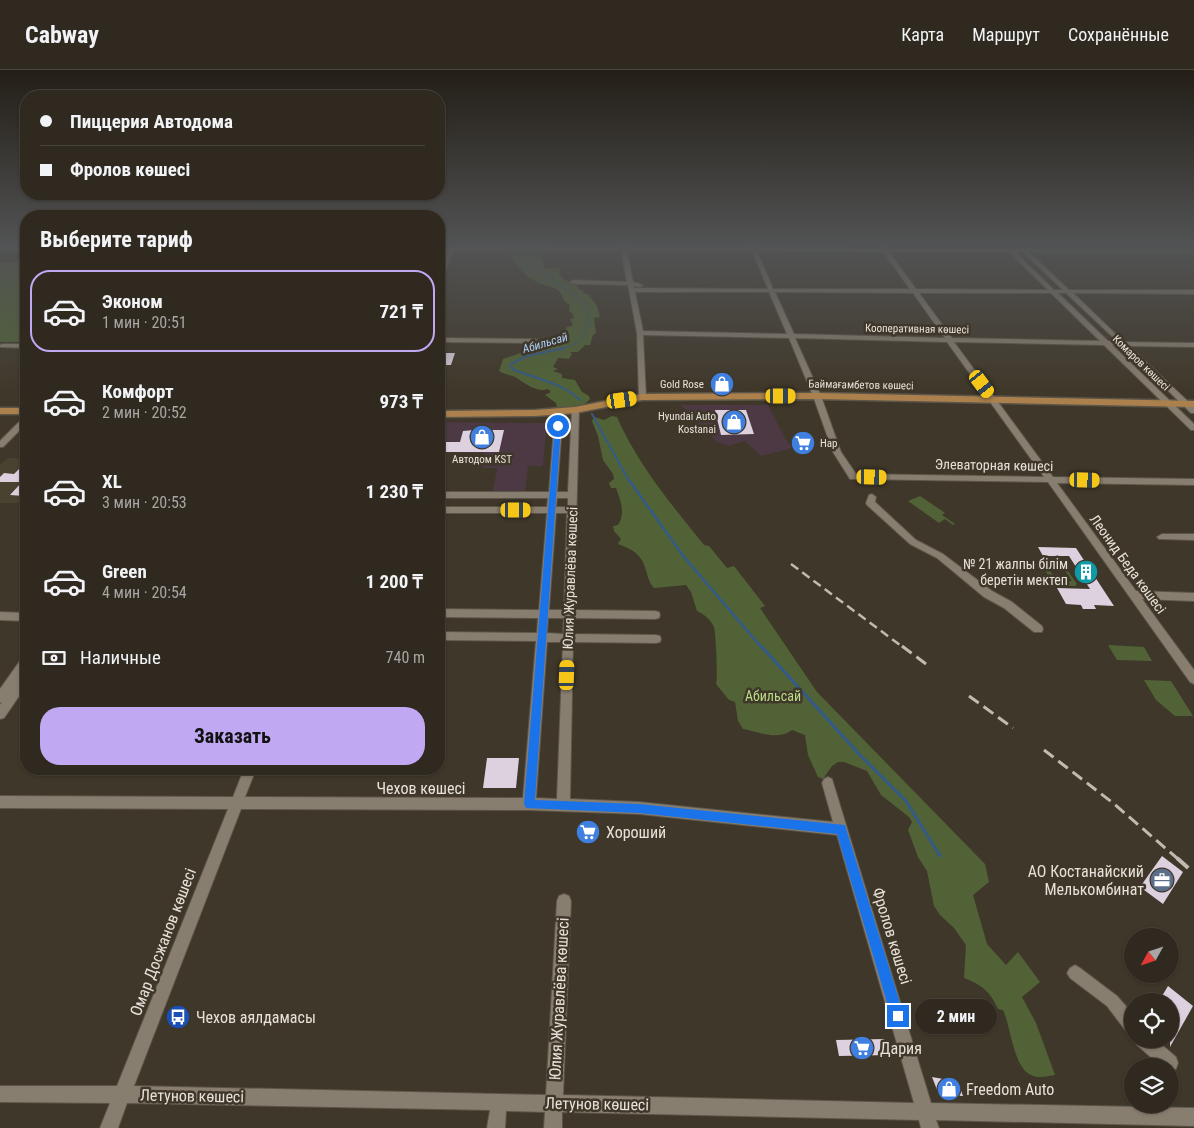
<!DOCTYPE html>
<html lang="ru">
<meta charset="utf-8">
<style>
:root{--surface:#2f291f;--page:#3b352c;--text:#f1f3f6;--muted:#a7a6a4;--line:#4a453d;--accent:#c1a8f3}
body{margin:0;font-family:"Roboto Condensed",sans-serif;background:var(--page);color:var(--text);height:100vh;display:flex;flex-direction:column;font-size:19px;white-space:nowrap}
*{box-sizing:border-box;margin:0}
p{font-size:16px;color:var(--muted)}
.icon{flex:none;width:28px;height:28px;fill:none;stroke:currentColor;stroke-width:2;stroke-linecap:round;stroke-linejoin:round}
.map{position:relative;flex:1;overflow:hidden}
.side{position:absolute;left:20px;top:140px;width:425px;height:565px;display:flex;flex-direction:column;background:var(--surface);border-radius:20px;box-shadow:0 1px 4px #0004,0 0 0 1px var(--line)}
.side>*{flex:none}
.banner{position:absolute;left:20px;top:20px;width:425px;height:110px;border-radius:20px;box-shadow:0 1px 4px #0004,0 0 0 1px var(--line);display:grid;align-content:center;height:110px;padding:0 20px;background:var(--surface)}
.needle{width:32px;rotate:230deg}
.controls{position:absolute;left:1124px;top:858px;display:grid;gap:10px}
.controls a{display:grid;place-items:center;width:55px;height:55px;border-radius:50%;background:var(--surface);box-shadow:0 1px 4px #0004,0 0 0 1px var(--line);font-size:25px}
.end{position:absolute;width:22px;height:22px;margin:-11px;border:6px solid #1a73e8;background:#fff;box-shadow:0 0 0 2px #fff}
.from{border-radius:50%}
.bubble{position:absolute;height:35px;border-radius:18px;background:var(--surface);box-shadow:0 1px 4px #0004,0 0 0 1px var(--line);font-size:16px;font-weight:700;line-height:35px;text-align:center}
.car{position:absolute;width:15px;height:30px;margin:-15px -8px;border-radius:6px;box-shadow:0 0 4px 1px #0007;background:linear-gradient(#f5c518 24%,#345 0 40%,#f5c518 0 76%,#345 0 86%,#f5c518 0)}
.banner b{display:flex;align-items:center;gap:18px;height:48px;font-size:19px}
.banner b+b{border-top:1px solid var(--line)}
.banner i{width:12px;height:12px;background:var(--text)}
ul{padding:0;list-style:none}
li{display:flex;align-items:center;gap:15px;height:82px;margin:0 10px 8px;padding:0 10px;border:2px solid transparent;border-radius:20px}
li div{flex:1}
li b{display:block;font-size:19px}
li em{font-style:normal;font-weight:700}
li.current{border-color:var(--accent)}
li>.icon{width:45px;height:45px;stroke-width:1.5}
h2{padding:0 20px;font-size:22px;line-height:60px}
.pay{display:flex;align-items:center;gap:12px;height:55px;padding:0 20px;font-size:19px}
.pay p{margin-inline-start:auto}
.action{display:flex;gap:10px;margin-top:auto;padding:10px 20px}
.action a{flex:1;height:58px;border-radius:20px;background:var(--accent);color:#111;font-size:20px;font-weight:700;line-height:58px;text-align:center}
header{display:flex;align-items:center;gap:30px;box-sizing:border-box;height:70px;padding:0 25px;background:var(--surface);border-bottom:1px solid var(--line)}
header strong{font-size:24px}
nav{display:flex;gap:28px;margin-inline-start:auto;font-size:18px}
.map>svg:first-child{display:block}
</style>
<header>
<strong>Cabway</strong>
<nav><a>Карта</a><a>Маршрут</a><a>Сохранённые</a></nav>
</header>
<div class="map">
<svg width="1194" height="1058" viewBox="0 0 1194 1058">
<rect width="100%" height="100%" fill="#3f3729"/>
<!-- commercial -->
<g fill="#4c3943">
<path d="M681 335H768L786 370 793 378 761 386 745 371 728 376 717 372Z"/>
<path d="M439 352 547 353 543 396H528L525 421H493L497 398H482L484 383 439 382Z"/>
</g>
<!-- education -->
<path fill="#4a4230" d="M26 385V433H0V395L8 388H22Z"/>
<!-- green -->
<g fill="#516336">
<path d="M506 182H539L545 199 560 197 559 204C563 212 574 211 580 220H584L582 223 588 224 597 236 600 247 594 248 596 263 593 265 590 275H585L578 282H570L572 284 569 289 558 288 553 297 558 299 553 301 562 304V308L575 310 582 322 589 326 590 329C582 339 568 339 557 337L556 333 545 325 551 322 548 319C536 323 525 313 515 307 510 305 504 304 499 301L503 289 524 282 528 281 527 279 541 275 537 273 546 271 557 265 563 266 561 262H564L567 257 573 255 570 249 574 248 572 243 569 241 570 235C563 232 563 225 558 220 553 216 544 216 537 212 524 207 515 192 506 182Z"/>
<path d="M26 189V272H0V193L13 192Z"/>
<path d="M612 346 617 347C638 395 671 434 704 475L709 476 727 498 734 496 765 536 760 538 817 622 985 794 989 812 973 825 987 874 1006 895 1018 882 1040 912 1022 927 1036 953 1055 1005C1048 1006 1038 1009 1031 1005 1013 997 1011 956 1003 940L998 939C990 921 982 915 964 908L966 875 954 858 940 845 934 836 927 801 918 787 908 760 912 752 909 747 881 725 867 701 844 692H838L832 696 823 709 818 707 808 685 805 665 792 660C777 671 760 662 743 659L738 651 735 632 729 630 716 614C718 609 716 564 714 557 711 550 704 544 697 541L691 522 686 515 654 518C650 514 649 510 647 504 643 486 635 480 618 474L621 469 614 461 613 456 618 455C626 443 620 429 616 418H611L609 413 614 409 613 404 603 390 598 366 592 351 594 347 604 350Z"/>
<path d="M920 426 945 443 942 445 955 454 953 455 945 449 939 453 908 431Z"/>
<path d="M1038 493 1063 494 1077 514 1075 516H1052L1050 511H1072L1064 499H1049L1056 510H1051L1043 497 1040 496Z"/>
<path d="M1108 575 1144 577 1152 591 1117 590Z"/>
<path d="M1144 610 1171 611 1193 646H1175L1156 630Z"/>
</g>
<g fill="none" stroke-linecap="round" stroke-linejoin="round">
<!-- stream-far3 -->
<path stroke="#335a88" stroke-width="1" d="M523 193 568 220 585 235 590 251 580 271 561 280"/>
<!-- stream-far2 -->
<g stroke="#335a88" stroke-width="2">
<path d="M564 278 527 286 511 294 512 299C535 309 561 312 580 330"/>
<path d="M592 344 629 411"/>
</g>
<!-- stream-far1 -->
<path stroke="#335a88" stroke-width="2.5" d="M629 410 684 487 762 578"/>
<!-- stream -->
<path stroke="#335a88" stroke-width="3" d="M761 576 859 684 906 731 940 786"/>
</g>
<!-- building -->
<g fill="#ddd0df">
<path d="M439 283H455L451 295H439Z"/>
<path d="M715 340H746L754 364 721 365Z"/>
<path d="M474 360H504L499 382H439V372H460L463 361Z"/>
<path d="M793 368H809L814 378H797Z"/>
<path d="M26 392V423L24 426 10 425 22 412H0V407L4 403 14 404Z"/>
<path d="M1038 477 1076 478 1114 536 1094 535 1096 539H1083L1081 535 1066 534 1057 518 1090 519 1069 486H1043Z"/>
<path d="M487 688H519L516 718H483Z"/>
<path d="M1162 786 1183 802 1163 834 1140 817Z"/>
<path d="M1168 916 1193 936 1170 977V931H1159Z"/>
<path d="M884 969 889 985 839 986 836 970Z"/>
<path d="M932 1007 949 1010 950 1013 958 1012 963 1026 939 1025Z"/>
</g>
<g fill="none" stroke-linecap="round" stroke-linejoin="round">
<!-- minor casing -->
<g stroke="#5c5549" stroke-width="2">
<g id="minor">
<rect x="0" y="176" width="26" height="4"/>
<path d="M450 176H454V177L621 178V176H625L626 178H750V176H754L756 178 881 179 880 176H884L887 179H1194V183L1029 182 1069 220H1194V224L1073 223 1124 272 1194 273V277L1129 276 1194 337V343H1191L1121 275H1112L1194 354V360H1191L1104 275 954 272 1053 407 1194 409V415L1057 413 1136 521 1194 523V531L1142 529 1194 600V614L1190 612 1048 412 850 409 833 382 813 326 789 268 643 265 646 327 639 329 637 263 628 215 573 214 570 212 573 210 627 212 621 181H453L442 210 439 212V203L448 181H439V177H449ZM627 181H752L768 219 634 218V216L640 217 643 215 633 212ZM757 181 883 182 910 219H773ZM889 182H1009L1048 220 916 219ZM1015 182H1023L1063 220H1054ZM635 222H769L787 264 643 261ZM775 222 913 223 945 268 794 264ZM919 223H1051L1100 271 952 268ZM1058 223H1066L1117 271H1108ZM795 268 947 272 1044 407 856 404 841 382 821 326Z"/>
<path d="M439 268 535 269 538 271 535 273 439 272Z"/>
<path d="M26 274V278L0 277V275L2 274Z"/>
<path d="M572 338H575L579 340 574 540 655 541 659 542 660 545 659 548 655 549 574 548 573 564 656 565 660 566 661 569 660 572 656 573 573 572 570 729 639 732 833 752 822 713 824 709 828 707 832 709 931 1033 1194 1038V1056L936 1050 939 1058H921L919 1050 562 1042V1058H544L545 1042 506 1041 505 1058H487L490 1040 127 1033 118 1058H100L110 1033 0 1032V1016H117L228 739 0 738V726L233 727 244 699H256L245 727 523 728 536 571 439 570V562L537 563 538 548 439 547V539L539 540 547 443H439V437H547L548 428H439V422H549L554 356 551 342 555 340 559 342 562 356 557 422H568ZM557 428H568V437H556ZM556 443H567L564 540H549ZM548 548H564L563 564 547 563ZM547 572H563L557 729 536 728ZM241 739 529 740 639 744 837 765 914 1033 563 1025 571 831 569 826 564 824 559 826 557 831 546 1025 134 1016Z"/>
<path d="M23 348H26V354L3 377H0V371Z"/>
<path d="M872 424 876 427 875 432 916 470 943 484 992 521 1012 532 1042 556 1043 559 1042 562H1034L1004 538 984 527 937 488 910 474 867 435 866 433 869 425Z"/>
<path d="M1162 464H1194V470L1159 469 1157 467Z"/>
<path d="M0 542 26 543V551L0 550Z"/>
<path d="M26 587V599L23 603H26V616L4 648 0 649V635L2 632 0 633V619L22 588Z"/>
<path d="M1075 895 1080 898 1117 926 1132 943V963L1126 961 1107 936 1070 908 1067 903 1070 898Z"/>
<path d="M1135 969H1155L1176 987 1178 993 1176 999 1170 1001V996H1161L1137 975Z"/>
</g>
</g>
<!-- major casing -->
<g stroke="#5c5549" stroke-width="3">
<g id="major">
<path d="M817 323 1194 331V337L817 329 642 330 575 343 535 346 439 347V341L535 340 575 337 642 324Z"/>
<rect x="0" y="338" width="26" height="6"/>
</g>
</g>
<!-- minor -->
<use href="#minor" fill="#887e6f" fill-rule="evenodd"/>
<!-- major -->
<use href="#major" fill="#ab804d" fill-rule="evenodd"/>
<!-- rail-far2 -->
<path stroke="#c1bab1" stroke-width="2.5" stroke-dasharray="9 5" stroke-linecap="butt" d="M791 494 904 578"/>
<!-- rail-far1 -->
<g stroke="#c1bab1" stroke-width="3" stroke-dasharray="12 6" stroke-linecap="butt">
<path d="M902 576 930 597"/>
<path d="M969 626 1013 658"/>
<path d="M1044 680 1113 733 1178 789"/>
</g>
<!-- rail -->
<path stroke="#c1bab1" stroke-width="4" stroke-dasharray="15 8" stroke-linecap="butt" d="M1177 788 1194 803"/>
</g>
<!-- sky -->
<linearGradient id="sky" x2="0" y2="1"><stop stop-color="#231e17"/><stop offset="0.54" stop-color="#525354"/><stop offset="1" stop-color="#525354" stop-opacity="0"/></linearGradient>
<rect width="1194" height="324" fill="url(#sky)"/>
<!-- route -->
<path fill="#1a73e8" d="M558 354 561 356 535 730 639 734 845 755 904 946 902 950 898 952 893 950 891 946 837 764 639 743 526 738 524 734 555 356Z"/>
<!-- icons -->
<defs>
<g id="shop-disc" transform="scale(1.25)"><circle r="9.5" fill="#3f7fe0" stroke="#3f3729"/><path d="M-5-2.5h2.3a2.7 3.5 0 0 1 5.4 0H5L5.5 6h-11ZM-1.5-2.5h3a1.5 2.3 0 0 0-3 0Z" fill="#fff"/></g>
<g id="supermarket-disc" transform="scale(1.25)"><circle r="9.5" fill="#3f7fe0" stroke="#3f3729"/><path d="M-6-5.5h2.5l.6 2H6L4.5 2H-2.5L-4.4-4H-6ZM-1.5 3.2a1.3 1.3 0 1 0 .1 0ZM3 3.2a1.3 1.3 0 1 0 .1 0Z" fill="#fff"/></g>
<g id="building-disc" transform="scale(1.25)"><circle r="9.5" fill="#0f9aa8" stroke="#3f3729"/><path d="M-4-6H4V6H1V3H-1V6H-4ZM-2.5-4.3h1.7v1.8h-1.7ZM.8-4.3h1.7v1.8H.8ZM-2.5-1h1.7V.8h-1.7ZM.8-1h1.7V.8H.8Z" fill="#fff"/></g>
<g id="office-disc" transform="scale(1.25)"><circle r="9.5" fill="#5c6f8a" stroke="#3f3729"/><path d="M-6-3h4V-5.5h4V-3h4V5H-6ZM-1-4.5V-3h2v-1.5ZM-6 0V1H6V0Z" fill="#fff"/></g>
<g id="bus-disc" transform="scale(1.25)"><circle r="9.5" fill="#1a4fb4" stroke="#3f3729"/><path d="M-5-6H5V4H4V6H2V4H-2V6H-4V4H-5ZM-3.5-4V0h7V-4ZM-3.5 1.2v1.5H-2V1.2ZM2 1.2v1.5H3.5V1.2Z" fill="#fff"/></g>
</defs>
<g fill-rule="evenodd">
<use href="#shop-disc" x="722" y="314"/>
<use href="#shop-disc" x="734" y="352"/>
<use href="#shop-disc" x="482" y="367"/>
<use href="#supermarket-disc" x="803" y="373"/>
<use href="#building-disc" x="1086" y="502"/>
<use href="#supermarket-disc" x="588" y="762"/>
<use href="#office-disc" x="1162" y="810"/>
<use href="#bus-disc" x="178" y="947"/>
<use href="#supermarket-disc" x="862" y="978"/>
<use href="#shop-disc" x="949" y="1019"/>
</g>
<g text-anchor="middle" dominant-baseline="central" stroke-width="5" stroke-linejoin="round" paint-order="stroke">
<!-- far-street labels -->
<g font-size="11" fill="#e7e1d9" stroke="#3f3729">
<text transform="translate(917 259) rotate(1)">Кооперативная көшесі</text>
<text transform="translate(1141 293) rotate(44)">Комаров көшесі</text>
<text transform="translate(861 315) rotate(1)">Баймағамбетов көшесі</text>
</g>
<!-- far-poi labels -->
<g font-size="11" fill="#e7e1d9" stroke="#3f3729" text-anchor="end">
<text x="704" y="314">Gold Rose</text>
<text x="716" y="346">Hyundai Auto<tspan x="716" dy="13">Kostanai</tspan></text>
<text x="820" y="373" text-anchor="start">Нар</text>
<text x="482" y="389" text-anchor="middle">Автодом KST</text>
</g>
<!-- far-water labels -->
<g font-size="12" font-style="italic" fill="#aacdf7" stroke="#3f3729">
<text transform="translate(545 273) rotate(-16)">Абильсай</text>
</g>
<!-- street labels -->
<g font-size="14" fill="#e7e1d9" stroke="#3f3729">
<text transform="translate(994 395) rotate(1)">Элеваторная көшесі</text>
<text transform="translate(1128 494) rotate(54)">Леонид Беда көшесі</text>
<text transform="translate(570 508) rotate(-88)">Юлия Журавлёва көшесі</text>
</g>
<!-- poi labels -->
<g font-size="14" fill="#e7e1d9" stroke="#3f3729" text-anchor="end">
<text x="1068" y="494">№ 21 жалпы білім<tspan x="1068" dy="16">беретін мектеп</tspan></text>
</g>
<!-- park labels -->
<g font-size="14" fill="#badd87" stroke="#3f3729">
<text x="773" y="626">Абильсай</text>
</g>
<!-- near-street labels -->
<g font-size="16" fill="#e7e1d9" stroke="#3f3729">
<text x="421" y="718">Чехов көшесі</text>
<text transform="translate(892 866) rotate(73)">Фролов көшесі</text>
<text transform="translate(163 872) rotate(-69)">Омар Досжанов көшесі</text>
<text transform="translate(559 929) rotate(-87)">Юлия Журавлёва көшесі</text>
<text transform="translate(192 1026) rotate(1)">Летунов көшесі</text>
<text transform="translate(597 1034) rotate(1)">Летунов көшесі</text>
</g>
<!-- near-poi labels -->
<g font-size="16" fill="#e7e1d9" stroke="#3f3729" text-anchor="start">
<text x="606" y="762">Хороший</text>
<text x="1144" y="801" text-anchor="end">АО Костанайский<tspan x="1144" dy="18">Мелькомбинат</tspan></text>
<text x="196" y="947">Чехов аялдамасы</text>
<text x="880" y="978">Дария</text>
<text x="966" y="1019">Freedom Auto</text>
</g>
</g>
</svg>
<div class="controls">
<a><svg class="needle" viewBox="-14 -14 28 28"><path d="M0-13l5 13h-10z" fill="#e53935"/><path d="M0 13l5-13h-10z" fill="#a7a6a4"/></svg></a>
<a><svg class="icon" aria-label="locate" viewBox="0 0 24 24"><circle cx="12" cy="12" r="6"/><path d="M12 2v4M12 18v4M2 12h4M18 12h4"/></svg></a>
<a><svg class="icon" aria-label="layers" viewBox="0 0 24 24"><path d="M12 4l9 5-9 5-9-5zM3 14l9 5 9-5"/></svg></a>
</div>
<i class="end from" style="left:558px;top:356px"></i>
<i class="end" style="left:898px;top:946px"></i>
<div class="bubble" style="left:915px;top:929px;width:82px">2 мин</div>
<i class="car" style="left:982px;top:314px;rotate:143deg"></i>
<i class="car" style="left:781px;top:326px;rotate:90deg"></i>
<i class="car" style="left:622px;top:330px;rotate:82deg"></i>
<i class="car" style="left:872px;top:407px;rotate:91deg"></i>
<i class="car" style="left:1085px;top:410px;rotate:91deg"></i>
<i class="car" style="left:516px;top:440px;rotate:90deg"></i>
<i class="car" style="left:567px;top:605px;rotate:2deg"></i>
<div class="banner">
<b><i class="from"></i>Пиццерия Автодома</b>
<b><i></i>Фролов көшесі</b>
</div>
<section class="side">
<h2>Выберите тариф</h2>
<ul>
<li class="current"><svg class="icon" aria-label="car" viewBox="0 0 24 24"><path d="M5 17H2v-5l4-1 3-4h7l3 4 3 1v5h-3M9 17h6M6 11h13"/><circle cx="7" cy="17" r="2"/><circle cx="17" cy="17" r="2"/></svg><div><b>Эконом</b><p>1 мин · 20:51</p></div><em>721 ₸</em></li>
<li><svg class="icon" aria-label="car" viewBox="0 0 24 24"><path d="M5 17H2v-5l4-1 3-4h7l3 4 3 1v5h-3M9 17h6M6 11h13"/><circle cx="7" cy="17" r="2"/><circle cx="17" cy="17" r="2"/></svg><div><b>Комфорт</b><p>2 мин · 20:52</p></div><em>973 ₸</em></li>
<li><svg class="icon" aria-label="car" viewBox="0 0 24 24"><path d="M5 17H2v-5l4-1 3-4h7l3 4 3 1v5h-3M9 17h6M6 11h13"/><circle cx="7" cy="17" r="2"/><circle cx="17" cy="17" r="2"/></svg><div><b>XL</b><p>3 мин · 20:53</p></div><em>1 230 ₸</em></li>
<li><svg class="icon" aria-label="car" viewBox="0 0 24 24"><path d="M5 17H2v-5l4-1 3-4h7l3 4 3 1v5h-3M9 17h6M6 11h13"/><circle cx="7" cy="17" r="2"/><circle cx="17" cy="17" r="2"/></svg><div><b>Green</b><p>4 мин · 20:54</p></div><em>1 200 ₸</em></li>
</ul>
<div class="pay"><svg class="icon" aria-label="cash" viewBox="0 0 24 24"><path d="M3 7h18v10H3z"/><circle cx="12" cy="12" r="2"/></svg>Наличные<p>740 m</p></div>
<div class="action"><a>Заказать</a></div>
</section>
</div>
